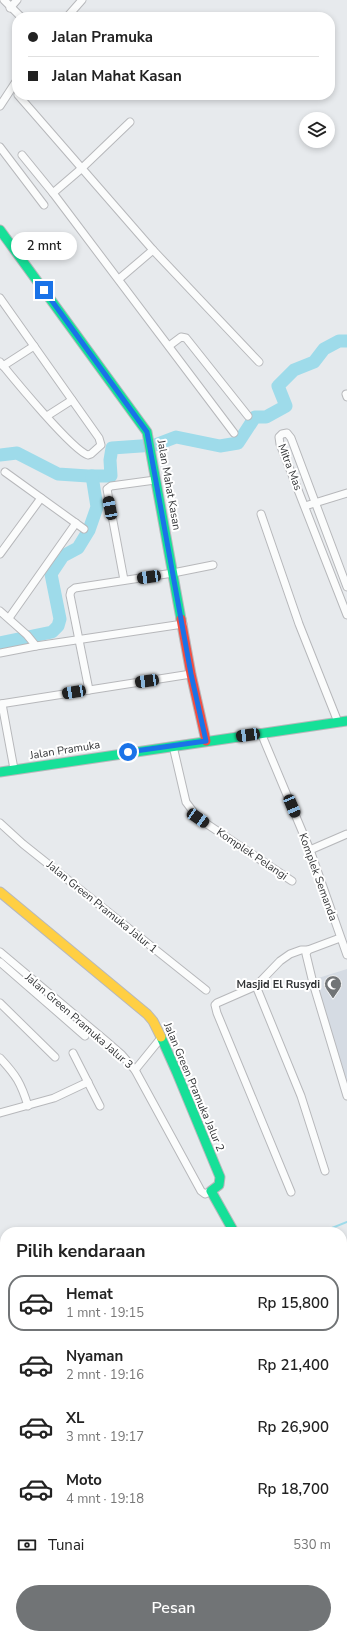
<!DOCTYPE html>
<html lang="id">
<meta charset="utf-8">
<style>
:root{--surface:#fff;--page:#f6f6f6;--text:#222;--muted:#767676;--line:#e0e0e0;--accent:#717476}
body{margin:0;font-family:"Nunito Sans",sans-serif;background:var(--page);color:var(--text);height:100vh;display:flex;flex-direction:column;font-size:15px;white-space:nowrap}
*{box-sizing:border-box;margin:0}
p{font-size:13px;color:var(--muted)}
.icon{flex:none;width:22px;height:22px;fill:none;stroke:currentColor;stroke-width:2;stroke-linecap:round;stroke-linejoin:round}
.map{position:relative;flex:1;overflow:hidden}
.drawer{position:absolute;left:0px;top:1227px;width:347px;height:412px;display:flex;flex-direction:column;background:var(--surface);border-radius:16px 16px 0 0;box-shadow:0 2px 6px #0003}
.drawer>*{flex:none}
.top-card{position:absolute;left:12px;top:12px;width:323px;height:88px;border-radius:16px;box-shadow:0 2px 6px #0003;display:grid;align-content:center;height:88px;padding:0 16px;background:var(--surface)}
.fabs{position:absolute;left:299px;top:112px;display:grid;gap:8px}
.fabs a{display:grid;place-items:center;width:36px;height:36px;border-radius:50%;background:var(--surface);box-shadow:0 2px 6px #0003;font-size:20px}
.end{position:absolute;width:18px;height:18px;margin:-9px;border:5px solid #1a73e8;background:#fff;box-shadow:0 0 0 2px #fff}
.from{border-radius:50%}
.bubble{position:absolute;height:28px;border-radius:14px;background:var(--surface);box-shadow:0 2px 6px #0003;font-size:13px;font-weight:600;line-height:28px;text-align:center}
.car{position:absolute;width:12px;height:24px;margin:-12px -6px;border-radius:5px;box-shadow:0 0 3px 1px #0007;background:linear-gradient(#222 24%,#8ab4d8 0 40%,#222 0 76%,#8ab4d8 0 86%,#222 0)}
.top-card b{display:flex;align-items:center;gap:14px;height:38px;font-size:15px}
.top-card b+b{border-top:1px solid var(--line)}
.top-card i{width:10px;height:10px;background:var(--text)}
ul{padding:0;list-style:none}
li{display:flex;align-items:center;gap:12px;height:56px;margin:0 8px 6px;padding:0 8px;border:2px solid transparent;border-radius:16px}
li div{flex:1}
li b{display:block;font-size:15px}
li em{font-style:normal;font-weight:600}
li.selected{border-color:var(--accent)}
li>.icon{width:36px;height:36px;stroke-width:1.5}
h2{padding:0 16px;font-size:18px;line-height:48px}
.pay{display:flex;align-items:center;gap:10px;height:44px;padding:0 16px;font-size:15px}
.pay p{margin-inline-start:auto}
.cta{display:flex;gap:8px;margin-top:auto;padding:8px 16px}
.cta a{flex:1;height:46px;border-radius:24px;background:var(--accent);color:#fff;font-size:16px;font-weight:600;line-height:46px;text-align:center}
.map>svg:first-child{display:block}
</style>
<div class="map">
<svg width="347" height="1639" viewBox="0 0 347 1639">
<rect width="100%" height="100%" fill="#e7eaed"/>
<!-- built -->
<g fill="#d5dbe3">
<path d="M347 969V1090L315 979Z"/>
<path d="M342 1468H347V1520L342 1501Z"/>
</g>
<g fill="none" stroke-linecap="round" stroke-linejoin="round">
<!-- stream -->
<g stroke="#9edbea" stroke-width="2">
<path d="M322 1232 347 1222"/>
<path d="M0 1456 5 1453"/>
</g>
<!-- river -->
<g stroke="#9edbea" stroke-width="13">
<path d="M0 455 17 453 58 474 88 476H111L110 460 112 448 155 445 176 437 220 446 238 443 255 417H266L286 406 278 386 294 370 314 362 324 349 339 341H347"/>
<path d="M0 643 52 632 58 626 60 619 51 574 63 556 78 548 89 530 97 507 92 476"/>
</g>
<!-- street casing -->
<g stroke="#b7b8bb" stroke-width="9">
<g id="street">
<path d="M4 0 21 17"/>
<path d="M10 8 17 0"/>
<path d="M67 17 82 0"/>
<path d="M18 95 153 250 259 362"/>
<path d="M0 106 17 80"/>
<path d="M0 147 44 205"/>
<path d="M22 155 53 193 234 433"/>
<path d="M53 193 81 169 130 122"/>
<path d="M119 279 153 250"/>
<path d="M0 298 99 438 101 445 91 454 88 455C73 451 13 378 0 362"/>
<path d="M169 346 181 337 186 338 248 416"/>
<path d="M3 366 34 346"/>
<path d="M346 394 347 397"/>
<path d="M47 416 72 400"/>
<path d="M5 472 84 529"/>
<path d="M305 506 347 493"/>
<path d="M261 514 299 624 338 722"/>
<path d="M0 554 41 498"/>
<path d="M124 580 107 489 111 486 155 480"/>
<path d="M347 587 291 438 287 433 282 434 279 437 280 444 347 615"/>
<path d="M0 611 27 635 36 646 0 653"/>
<path d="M9 618 76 523"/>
<path d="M36 646 183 624"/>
<path d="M89 690 70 595 71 591 75 588 173 573 213 565"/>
<path d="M0 704 191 674"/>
<path d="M2 704 14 769"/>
<path d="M261 733 310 850 347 955"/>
<path d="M173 746 186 802 198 818 292 881"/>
<path d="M0 823 23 844 206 990"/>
<path d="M310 850 347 834"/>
<path d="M340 938 308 950 306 954 313 983 347 1096"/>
<path d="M0 952 106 1041 122 1055 135 1070 201 1191 205 1194 211 1191"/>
<path d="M0 962 85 1036"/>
<path d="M256 986 301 1096 325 1171"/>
<path d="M0 1003 55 1057"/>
<path d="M73 1053 100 1106"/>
<path d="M0 1058C16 1075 21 1083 28 1106"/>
<path d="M135 1070 161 1038"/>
<path d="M0 1113 54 1098 88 1082"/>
<path d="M291 1192 217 1013 215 1005 217 1003 256 986 280 961 290 954 301 950H308"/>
<path d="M342 1250 347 1249"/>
<path d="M342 1345H347"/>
<path d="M342 1378H347"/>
<path d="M342 1410H347"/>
<path d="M0 1474 5 1480"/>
<path d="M342 1515 347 1535"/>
<path d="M0 1545 5 1550"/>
<path d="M321 1634 323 1639"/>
</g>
</g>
<!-- fast casing -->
<g stroke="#b7b8bb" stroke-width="11">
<g id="fast">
<path d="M0 230 147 432 181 619"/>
<path d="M0 772 347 721"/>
<path d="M161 1037 177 1073 220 1177 219 1185 211 1191 234 1232"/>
</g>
</g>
<!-- slow casing -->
<g stroke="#b7b8bb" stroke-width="11">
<path id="slow" d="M0 892 147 1014 153 1021 161 1037"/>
</g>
<!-- jam casing -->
<g stroke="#b7b8bb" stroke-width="11">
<path id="jam" d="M181 619 191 674 206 741"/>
</g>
<!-- street -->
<use href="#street" stroke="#fbfcfc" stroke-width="7"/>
<!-- fast -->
<use href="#fast" stroke="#16e098" stroke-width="9"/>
<!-- slow -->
<use href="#slow" stroke="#ffcf43" stroke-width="9"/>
<!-- jam -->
<use href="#jam" stroke="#f24e42" stroke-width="9"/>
</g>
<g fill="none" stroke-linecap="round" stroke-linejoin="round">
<!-- route -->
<path stroke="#1a73e8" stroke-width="5" d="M44 290 147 432 191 674 206 741 128 752"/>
</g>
<!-- icons -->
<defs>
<g id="mosque-pin" transform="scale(0.9)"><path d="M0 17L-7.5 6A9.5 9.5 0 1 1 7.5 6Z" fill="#717476" stroke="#fff"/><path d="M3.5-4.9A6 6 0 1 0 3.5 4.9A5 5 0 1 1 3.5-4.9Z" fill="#fff"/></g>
</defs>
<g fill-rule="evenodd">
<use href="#mosque-pin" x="333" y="984"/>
</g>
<g text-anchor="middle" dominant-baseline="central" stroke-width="4" stroke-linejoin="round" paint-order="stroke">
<!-- street labels -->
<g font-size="11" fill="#323436" stroke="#fff">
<text transform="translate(290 467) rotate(69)">Mitra Mas</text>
<text transform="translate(169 485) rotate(80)">Jalan Mahat Kasan</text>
<text transform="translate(65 750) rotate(-9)">Jalan Pramuka</text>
<text transform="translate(252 854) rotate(34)">Komplek Pelangi</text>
<text transform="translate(318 877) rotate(70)">Komplek Semanda</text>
<text transform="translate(102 907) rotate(39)">Jalan Green Pramuka Jalur 1</text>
<text transform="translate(79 1021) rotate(41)">Jalan Green Pramuka Jalur 3</text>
<text transform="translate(194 1087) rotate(67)">Jalan Green Pramuka Jalur 2</text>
</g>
<!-- poi labels -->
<g font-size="11" font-weight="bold" fill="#323436" stroke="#fff" text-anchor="end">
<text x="320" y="984">Masjid El Rusydi</text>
</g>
</g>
</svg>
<div class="fabs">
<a><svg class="icon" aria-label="layers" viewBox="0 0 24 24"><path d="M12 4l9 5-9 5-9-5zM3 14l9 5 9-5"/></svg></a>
</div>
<i class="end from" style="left:128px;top:752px"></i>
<i class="end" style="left:44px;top:290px"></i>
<div class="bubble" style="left:11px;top:232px;width:66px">2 mnt</div>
<i class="car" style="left:110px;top:508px;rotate:349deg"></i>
<i class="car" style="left:149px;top:577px;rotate:262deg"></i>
<i class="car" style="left:147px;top:681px;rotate:262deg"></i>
<i class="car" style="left:74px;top:692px;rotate:261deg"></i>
<i class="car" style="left:248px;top:735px;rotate:262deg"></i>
<i class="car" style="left:292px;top:806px;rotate:157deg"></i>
<i class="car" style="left:198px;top:818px;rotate:124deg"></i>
<div class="top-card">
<b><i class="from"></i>Jalan Pramuka</b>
<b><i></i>Jalan Mahat Kasan</b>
</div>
<section class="drawer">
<h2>Pilih kendaraan</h2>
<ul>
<li class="selected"><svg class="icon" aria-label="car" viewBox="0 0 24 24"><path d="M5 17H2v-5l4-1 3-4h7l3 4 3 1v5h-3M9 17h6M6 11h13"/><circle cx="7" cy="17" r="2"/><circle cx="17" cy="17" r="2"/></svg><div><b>Hemat</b><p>1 mnt · 19:15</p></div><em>Rp 15,800</em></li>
<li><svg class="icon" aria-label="car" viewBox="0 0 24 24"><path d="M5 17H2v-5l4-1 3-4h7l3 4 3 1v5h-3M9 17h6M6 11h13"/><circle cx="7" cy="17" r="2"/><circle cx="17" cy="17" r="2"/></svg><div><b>Nyaman</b><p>2 mnt · 19:16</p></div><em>Rp 21,400</em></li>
<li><svg class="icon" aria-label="car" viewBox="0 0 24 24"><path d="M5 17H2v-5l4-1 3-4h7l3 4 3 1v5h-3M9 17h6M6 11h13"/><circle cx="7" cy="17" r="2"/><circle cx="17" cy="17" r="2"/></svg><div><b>XL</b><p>3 mnt · 19:17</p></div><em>Rp 26,900</em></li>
<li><svg class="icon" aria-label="car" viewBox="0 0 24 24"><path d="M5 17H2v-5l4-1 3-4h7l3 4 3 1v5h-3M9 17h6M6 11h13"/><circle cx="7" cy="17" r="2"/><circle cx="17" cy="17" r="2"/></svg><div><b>Moto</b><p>4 mnt · 19:18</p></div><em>Rp 18,700</em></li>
</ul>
<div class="pay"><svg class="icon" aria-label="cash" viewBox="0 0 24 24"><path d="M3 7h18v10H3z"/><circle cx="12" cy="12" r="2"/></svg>Tunai<p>530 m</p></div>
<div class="cta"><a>Pesan</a></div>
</section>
</div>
